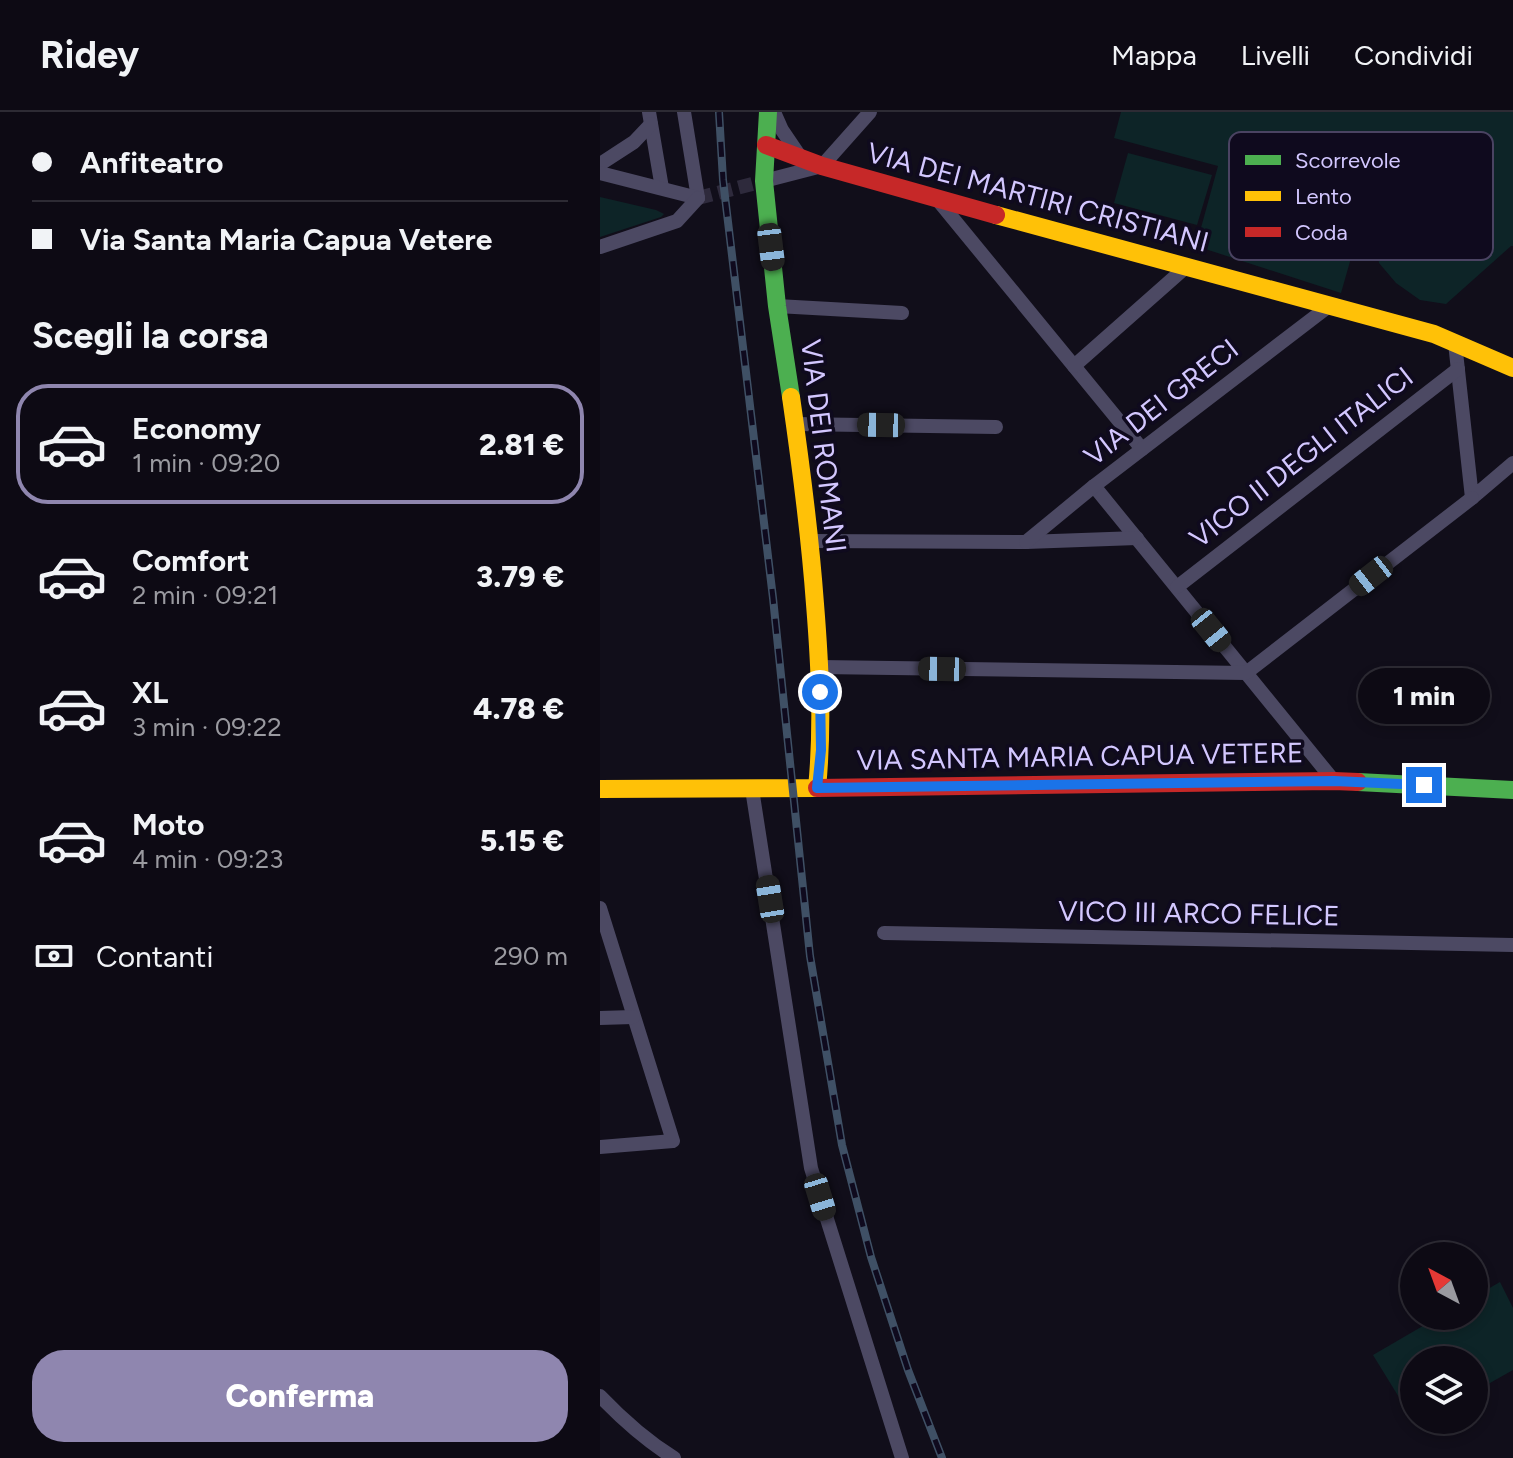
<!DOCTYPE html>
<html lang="it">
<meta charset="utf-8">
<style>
:root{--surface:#0d0a14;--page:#16131d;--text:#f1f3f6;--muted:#9a9aa0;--line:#2d2b34;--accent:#8f86af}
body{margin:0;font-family:Figtree,sans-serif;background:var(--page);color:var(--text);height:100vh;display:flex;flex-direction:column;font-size:30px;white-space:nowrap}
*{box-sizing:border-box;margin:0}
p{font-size:26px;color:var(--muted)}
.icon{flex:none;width:44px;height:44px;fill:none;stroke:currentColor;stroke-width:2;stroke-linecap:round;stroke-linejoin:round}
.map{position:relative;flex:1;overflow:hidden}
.sheet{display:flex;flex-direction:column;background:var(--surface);width:600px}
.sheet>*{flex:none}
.top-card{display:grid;align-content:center;height:176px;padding:0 32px;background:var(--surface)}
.needle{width:52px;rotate:319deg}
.tools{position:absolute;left:800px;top:1130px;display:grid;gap:16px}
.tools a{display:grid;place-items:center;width:88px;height:88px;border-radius:50%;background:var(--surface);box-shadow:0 4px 12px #0003,0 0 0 2px var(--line);font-size:40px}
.end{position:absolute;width:36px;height:36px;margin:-18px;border:10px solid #1a73e8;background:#fff;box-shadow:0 0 0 4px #fff}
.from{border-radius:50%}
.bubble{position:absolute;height:56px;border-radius:28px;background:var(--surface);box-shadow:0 4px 12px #0003,0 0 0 2px var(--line);font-size:26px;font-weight:800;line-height:56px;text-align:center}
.car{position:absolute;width:24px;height:48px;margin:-24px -12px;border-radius:10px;box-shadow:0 0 6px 2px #0007;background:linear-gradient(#222 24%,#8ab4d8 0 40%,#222 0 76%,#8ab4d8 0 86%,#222 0)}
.top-card b{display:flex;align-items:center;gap:28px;height:76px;font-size:30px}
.top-card b+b{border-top:2px solid var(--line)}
.top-card i{width:20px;height:20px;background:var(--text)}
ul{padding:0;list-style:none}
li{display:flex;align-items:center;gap:24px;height:120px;margin:0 16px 12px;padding:0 16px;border:4px solid transparent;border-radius:32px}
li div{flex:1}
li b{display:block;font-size:30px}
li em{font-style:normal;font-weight:800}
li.current{border-color:var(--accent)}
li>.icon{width:72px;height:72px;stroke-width:1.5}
h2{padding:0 32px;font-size:36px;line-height:96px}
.pay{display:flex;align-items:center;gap:20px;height:88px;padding:0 32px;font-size:30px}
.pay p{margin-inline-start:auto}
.cta{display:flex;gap:16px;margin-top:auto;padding:16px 32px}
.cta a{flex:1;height:92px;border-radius:32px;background:var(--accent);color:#fff;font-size:32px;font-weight:800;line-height:92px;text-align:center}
header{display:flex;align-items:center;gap:48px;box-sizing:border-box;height:112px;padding:0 40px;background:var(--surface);border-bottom:2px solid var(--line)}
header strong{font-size:38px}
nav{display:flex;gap:44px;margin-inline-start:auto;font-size:28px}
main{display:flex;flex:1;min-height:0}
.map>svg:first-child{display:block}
</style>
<header>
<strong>Ridey</strong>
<nav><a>Mappa</a><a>Livelli</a><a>Condividi</a></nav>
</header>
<main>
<section class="sheet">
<div class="top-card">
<b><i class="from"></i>Anfiteatro</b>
<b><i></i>Via Santa Maria Capua Vetere</b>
</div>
<h2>Scegli la corsa</h2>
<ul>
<li class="current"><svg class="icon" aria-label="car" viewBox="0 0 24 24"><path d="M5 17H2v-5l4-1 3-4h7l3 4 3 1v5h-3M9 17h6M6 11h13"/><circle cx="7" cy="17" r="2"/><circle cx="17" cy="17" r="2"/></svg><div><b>Economy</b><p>1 min · 09:20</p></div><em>2.81 €</em></li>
<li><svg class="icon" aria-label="car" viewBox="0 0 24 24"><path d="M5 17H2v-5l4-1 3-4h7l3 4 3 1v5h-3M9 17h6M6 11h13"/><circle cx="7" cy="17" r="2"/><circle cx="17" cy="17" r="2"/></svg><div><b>Comfort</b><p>2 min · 09:21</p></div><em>3.79 €</em></li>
<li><svg class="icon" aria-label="car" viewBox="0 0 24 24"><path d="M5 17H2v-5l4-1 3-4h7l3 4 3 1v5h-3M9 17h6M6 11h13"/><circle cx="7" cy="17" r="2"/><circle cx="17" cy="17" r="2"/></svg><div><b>XL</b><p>3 min · 09:22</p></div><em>4.78 €</em></li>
<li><svg class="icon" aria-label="car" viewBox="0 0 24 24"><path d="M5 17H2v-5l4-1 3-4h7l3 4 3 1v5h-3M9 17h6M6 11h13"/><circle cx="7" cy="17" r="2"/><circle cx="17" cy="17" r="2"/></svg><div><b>Moto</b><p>4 min · 09:23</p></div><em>5.15 €</em></li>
</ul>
<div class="pay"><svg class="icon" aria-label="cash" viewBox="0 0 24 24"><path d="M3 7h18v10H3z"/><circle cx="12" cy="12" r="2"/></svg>Contanti<p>290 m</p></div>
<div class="cta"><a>Conferma</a></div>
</section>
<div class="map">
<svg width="913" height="1346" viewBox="0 0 913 1346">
<rect width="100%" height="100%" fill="#110e1a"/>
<!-- green -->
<g fill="#0d2427">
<path d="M521 0H913V134H911L846 192 820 188 796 171 779 151 776 131 801 89 769 83 741 181 596 134 618 54 514 26Z"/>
<path d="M528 41 612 63 597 113 514 91Z"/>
<path d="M0 85 56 98 64 102 61 105 0 125Z"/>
<path d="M900 1170 913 1196V1258L874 1280V1248H814V1308H825L816 1313 773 1243 840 1204H874V1185Z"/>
</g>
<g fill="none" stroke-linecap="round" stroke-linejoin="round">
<!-- street-tunnel -->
<path stroke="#2e2a3c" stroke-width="14" stroke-dasharray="14 7" stroke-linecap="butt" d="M98 86 164 69"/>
<!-- street -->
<g stroke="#4c4963" stroke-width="14">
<path d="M49 0 62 76"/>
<path d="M84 0 98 86"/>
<path d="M174 0 182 18 201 46"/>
<path d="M0 52 34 30 51 12"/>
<path d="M0 61 98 86"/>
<path d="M164 69 222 54 270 0"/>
<path d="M337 87 542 337"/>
<path d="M0 135 77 109 98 86"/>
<path d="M177 194 302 201"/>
<path d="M855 231 872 386 913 351"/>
<path d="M474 254 586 155"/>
<path d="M195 312 396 315"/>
<path d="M494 374 734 669"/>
<path d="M210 429 426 430 537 426"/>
<path d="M426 430 494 374 729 194"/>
<path d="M577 475 858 257"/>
<path d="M220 555 646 561 872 386"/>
<path d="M152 677 211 1056 302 1346"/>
<path d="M0 796 73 1029 0 1035"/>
<path d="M284 821 913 833"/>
<path d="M0 906 33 905"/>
<path d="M0 1284C22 1307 47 1329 74 1346"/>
</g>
<!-- fast -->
<g stroke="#4caf50" stroke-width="18">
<path d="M168 0 164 69 177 194 191 285"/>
<path d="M758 670 913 678"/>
</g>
<!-- slow -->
<g stroke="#ffc107" stroke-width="18">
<path d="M396 103 834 222 913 256"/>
<path d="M0 677 217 676C223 615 220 554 215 492 210 423 201 354 191 285"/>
</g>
<!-- jam -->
<g stroke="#c62828" stroke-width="18">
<path d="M166 33 222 54 396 103"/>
<path d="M217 676 734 669 758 670"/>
</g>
<!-- rail casing -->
<g stroke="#3f5065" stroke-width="8">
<path id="rail" d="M119 0 123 68 173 486 210 844 242 1033 271 1145 308 1258 342 1346"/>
</g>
<!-- rail -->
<use href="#rail" stroke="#0f0a1e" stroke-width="5" stroke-dasharray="15" stroke-linecap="butt"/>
</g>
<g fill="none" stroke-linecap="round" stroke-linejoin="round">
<!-- route -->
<path stroke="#1a73e8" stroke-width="10" d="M220 580 221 638 217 676 734 669 824 673"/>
</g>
<g text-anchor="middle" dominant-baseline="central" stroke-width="7" stroke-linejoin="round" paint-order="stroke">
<!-- street labels -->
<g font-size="28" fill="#d3c7ff" stroke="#0f0a1e">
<text transform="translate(438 85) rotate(15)">VIA DEI MARTIRI CRISTIANI</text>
<text transform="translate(561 290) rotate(-38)">VIA DEI GRECI</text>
<text transform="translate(224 334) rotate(83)">VIA DEI ROMANI</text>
<text transform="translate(701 345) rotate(-38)">VICO II DEGLI ITALICI</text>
<text transform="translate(480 644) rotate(-1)">VIA SANTA MARIA CAPUA VETERE</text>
<text transform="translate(599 801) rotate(1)">VICO III ARCO FELICE</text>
</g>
</g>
<!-- legend -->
<rect x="629" y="20" width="264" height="128" rx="12" fill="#0f0a1e" stroke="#4a4362" stroke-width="2"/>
<rect x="645" y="43" width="36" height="10" fill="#4caf50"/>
<rect x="645" y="79" width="36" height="10" fill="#ffc107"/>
<rect x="645" y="115" width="36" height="10" fill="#c62828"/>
<g font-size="22" fill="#d3c7ff">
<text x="695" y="56">Scorrevole</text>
<text x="695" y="92">Lento</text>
<text x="695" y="128">Coda</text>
</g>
</svg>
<div class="tools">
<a><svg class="needle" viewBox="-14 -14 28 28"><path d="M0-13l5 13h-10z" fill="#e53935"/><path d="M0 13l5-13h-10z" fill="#9a9aa0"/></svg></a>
<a><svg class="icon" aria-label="layers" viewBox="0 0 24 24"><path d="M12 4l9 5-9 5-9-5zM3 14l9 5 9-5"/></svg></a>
</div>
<i class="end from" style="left:220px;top:580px"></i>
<i class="end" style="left:824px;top:673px"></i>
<div class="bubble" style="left:758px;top:556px;width:132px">1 min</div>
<i class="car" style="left:171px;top:135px;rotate:173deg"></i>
<i class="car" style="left:281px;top:313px;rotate:271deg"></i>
<i class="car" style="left:771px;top:464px;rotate:232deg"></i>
<i class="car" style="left:611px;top:518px;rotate:141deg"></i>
<i class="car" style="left:342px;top:557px;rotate:271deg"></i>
<i class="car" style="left:170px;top:787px;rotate:351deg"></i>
<i class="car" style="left:220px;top:1085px;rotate:163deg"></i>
</div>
</main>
